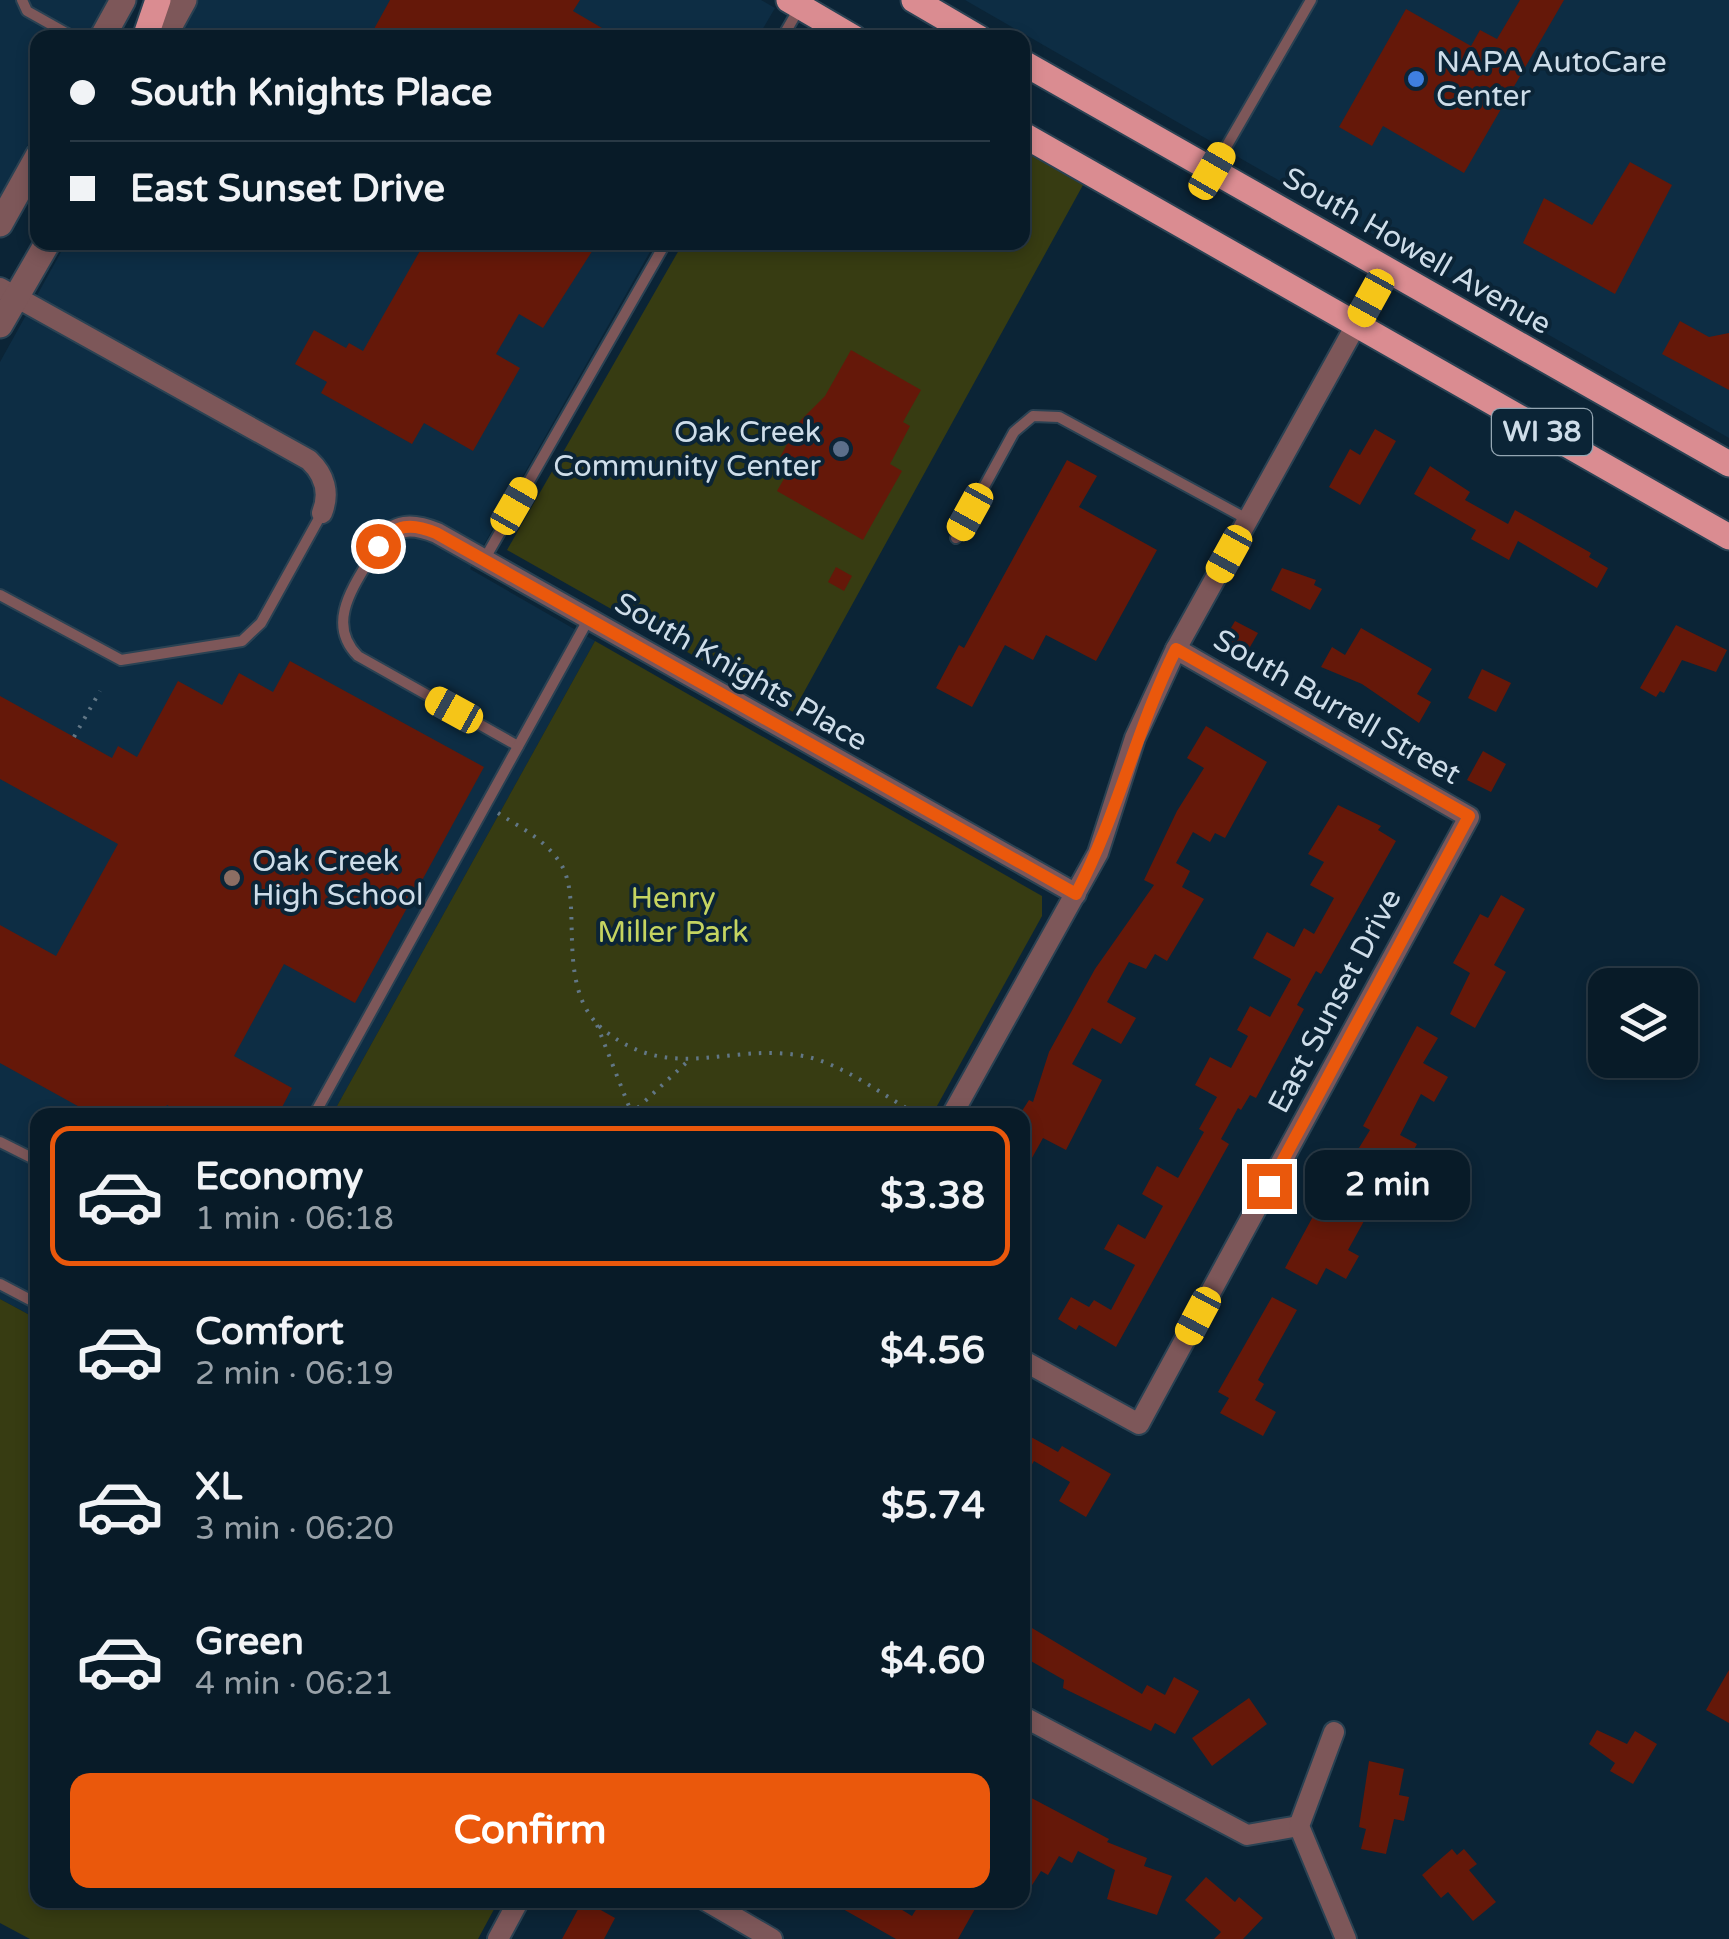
<!DOCTYPE html>
<meta charset="utf-8">
<style>
:root{--surface:#081b28;--page:#162834;--text:#f1f3f6;--muted:#98a1a8;--line:#293945;--accent:#ea580c}
body{margin:0;font-family:"Varela Round",sans-serif;background:var(--page);color:var(--text);height:100vh;display:flex;flex-direction:column;font-size:38px;white-space:nowrap}
*{box-sizing:border-box;margin:0}
p{font-size:32px;color:var(--muted)}
.icon{flex:none;width:55px;height:55px;fill:none;stroke:currentColor;stroke-width:2;stroke-linecap:round;stroke-linejoin:round}
.map{position:relative;flex:1;overflow:hidden}
.details{position:absolute;left:30px;top:1108px;width:1000px;height:800px;display:flex;flex-direction:column;background:var(--surface);border-radius:20px;box-shadow:0 5px 15px #0003,0 0 0 2px var(--line)}
.details>*{flex:none}
.top-card{position:absolute;left:30px;top:30px;width:1000px;height:220px;border-radius:20px;box-shadow:0 5px 15px #0003,0 0 0 2px var(--line);display:grid;align-content:center;height:220px;padding:0 40px;background:var(--surface)}
.tools{position:absolute;left:1588px;top:968px;display:grid;gap:20px}
.tools a{display:grid;place-items:center;width:110px;height:110px;border-radius:20px;background:var(--surface);box-shadow:0 5px 15px #0003,0 0 0 2px var(--line);font-size:50px}
.end{position:absolute;width:45px;height:45px;margin:-22px;border:12px solid #ea580c;background:#fff;box-shadow:0 0 0 5px #fff}
.from{border-radius:50%}
.bubble{position:absolute;height:70px;border-radius:20px;background:var(--surface);box-shadow:0 5px 15px #0003,0 0 0 2px var(--line);font-size:32px;font-weight:800;line-height:70px;text-align:center}
.car{position:absolute;width:30px;height:60px;margin:-30px -15px;border-radius:12px;box-shadow:0 0 8px 2px #0007;background:linear-gradient(#f5c518 24%,#345 0 40%,#f5c518 0 76%,#345 0 86%,#f5c518 0)}
.top-card b{display:flex;align-items:center;gap:35px;height:95px;font-size:38px}
.top-card b+b{border-top:2px solid var(--line)}
.top-card i{width:25px;height:25px;background:var(--text)}
ul{padding:18px 0 0;list-style:none}
li{display:flex;align-items:center;gap:30px;height:140px;margin:0 20px 15px;padding:0 20px;border:5px solid transparent;border-radius:20px}
li div{flex:1}
li b{display:block;font-size:38px}
li em{font-style:normal;font-weight:800}
li.selected{border-color:var(--accent)}
li>.icon{width:90px;height:90px;stroke-width:1.5}
.button{display:flex;gap:20px;margin-top:auto;padding:20px 40px}
.button a{flex:1;height:115px;border-radius:20px;background:var(--accent);color:#fff;font-size:40px;font-weight:800;line-height:115px;text-align:center}
.map>svg:first-child{display:block}
</style>
<div class="map">
<svg width="1729" height="1939" viewBox="0 0 1729 1939">
<rect width="100%" height="100%" fill="#0b2436"/>
<!-- built -->
<g fill="#0d2d44">
<path d="M0 0H108L87 37 38 38 37 128 0 196Z"/>
<path d="M199 0H761L775 8 758 37 178 38Z"/>
<path d="M965 0H1729V438L1266 173Z"/>
<path d="M66 243H655L470 569 595 641 332 1115H38L37 1319 0 1299V362Z"/>
</g>
<!-- green -->
<g fill="#373c12">
<path d="M1023 150 1083 185 793 712 507 550 683 243 1022 242Z"/>
<path d="M595 641 1042 896V916L932 1115H332Z"/>
<path d="M0 1299 37 1319 38 1900H499L478 1939H30L0 1923Z"/>
</g>
<!-- building -->
<g fill="#651809">
<path d="M390 0H580L573 11 619 38H369Z"/>
<path d="M1520 0H1564L1464 173 1383 126 1372 146 1339 127 1406 9 1471 46 1480 30 1497 39Z"/>
<path d="M1630 162 1672 185 1615 294 1523 243 1544 198 1592 225Z"/>
<path d="M425 242H598L543 328 519 314 496 354 520 368 473 451 424 423 412 444 321 393 327 382 295 364 314 330 346 348 349 343 363 351Z"/>
<path d="M1680 321 1709 337 1729 333V390L1662 354Z"/>
<path d="M851 350 921 390 903 422 910 426 890 464 902 471 863 540 777 491 785 477 773 471 798 423 825 396Z"/>
<path d="M1375 429 1396 441 1360 505 1329 487 1350 449 1360 455Z"/>
<path d="M1067 460 1097 476 1079 507 1157 550 1096 661 1046 635 1033 660 1005 645 972 707 936 688 959 645 964 648Z"/>
<path d="M1430 466 1470 492 1465 500 1508 524 1515 510 1591 553 1589 557 1608 568 1597 588 1518 541 1509 560 1471 539 1476 530 1414 494Z"/>
<path d="M836 567 852 576 844 591 828 582Z"/>
<path d="M1282 568 1316 580 1314 585 1322 589 1310 610 1271 590Z"/>
<path d="M1235 621 1258 633 1246 654 1223 642Z"/>
<path d="M1676 625 1727 650 1716 672 1682 660 1664 693 1660 691 1656 697 1640 688Z"/>
<path d="M1361 628 1432 669 1417 694 1431 702 1419 723 1362 684 1321 667 1332 647 1345 655Z"/>
<path d="M290 661 484 767 355 1003 284 964 234 1056 292 1088 278 1115H185L167 1105 162 1115H94L0 1063V925L56 956 118 844 0 779V696L112 758 118 746 137 757 178 681 222 705 239 673 273 692Z"/>
<path d="M1482 669 1511 683 1496 712 1468 698Z"/>
<path d="M1206 726 1267 762 1225 838 1215 833 1210 842 1193 832 1176 863 1190 871 1182 887 1204 899 1167 961 1155 954 1146 969 1129 962 1107 1002 1136 1018 1121 1044 1092 1028 1072 1064 1102 1080 1066 1150 1043 1138 1022 1176V1111L1029 1100 1033 1102 1049 1052 1095 969 1154 885 1144 880 1177 811 1204 768 1187 758Z"/>
<path d="M1483 751 1506 764 1491 792 1467 780Z"/>
<path d="M1338 805 1381 826 1378 830 1396 841 1321 974 1316 971 1297 1005 1304 1009 1256 1098 1250 1095 1241 1110 1238 1108 1221 1139 1229 1144 1116 1347 1079 1325 1076 1330 1058 1319 1071 1297 1089 1307 1094 1300 1111 1310 1135 1265 1104 1249 1118 1224 1145 1239 1163 1206 1142 1194 1157 1166 1178 1178 1204 1132 1199 1129 1217 1097 1195 1085 1210 1057 1231 1068 1248 1036 1237 1030 1250 1006 1270 1017 1291 979 1253 958 1267 932 1294 947 1304 928 1314 934 1334 898 1310 885 1324 862 1308 854Z"/>
<path d="M1501 895 1525 909 1494 965 1506 972 1475 1028 1450 1014 1470 973 1453 963 1480 914 1488 918Z"/>
<path d="M1417 1026 1438 1038 1423 1063 1448 1077 1434 1102 1421 1094 1400 1135 1417 1144 1403 1170 1391 1163 1359 1218 1364 1221 1348 1250 1359 1256 1346 1279 1326 1268 1317 1285 1285 1268 1323 1198 1327 1200 1370 1130 1363 1126Z"/>
<path d="M1272 1297 1297 1310 1258 1380 1264 1384 1255 1400 1276 1412 1263 1436 1220 1413 1229 1398 1218 1392Z"/>
<path d="M1022 1432 1058 1452 1062 1446 1111 1474 1086 1517 1059 1501 1070 1482 1034 1461 1022 1482Z"/>
<path d="M1022 1622 1142 1694 1147 1685 1165 1695 1174 1677 1199 1691 1175 1734 1155 1723 1151 1731 1063 1688 1064 1680 1022 1656Z"/>
<path d="M1729 1670V1723L1706 1710Z"/>
<path d="M1249 1698 1267 1724 1212 1766 1192 1738Z"/>
<path d="M1597 1730 1627 1744 1635 1731 1657 1744 1633 1784 1610 1771 1615 1763 1589 1744Z"/>
<path d="M1369 1761 1404 1769 1399 1795 1409 1797 1404 1821 1394 1819 1386 1854 1361 1849 1366 1829 1359 1827Z"/>
<path d="M1022 1793 1109 1839 1107 1842 1147 1858 1144 1866 1172 1876 1157 1915 1107 1899 1115 1870 1078 1851 1072 1863 1059 1856 1048 1875 1041 1871 1022 1901Z"/>
<path d="M1452 1849 1457 1855 1464 1849 1477 1864 1469 1870 1496 1902 1473 1921 1448 1892 1441 1898 1422 1875Z"/>
<path d="M1206 1877 1235 1902 1239 1897 1263 1918 1243 1939H1214L1221 1932 1185 1900Z"/>
<path d="M583 1900 615 1918 604 1939H562Z"/>
<path d="M827 1900H886L912 1916 922 1900H980L958 1939H896Z"/>
</g>
<g fill="none" stroke-linecap="round" stroke-linejoin="round">
<!-- service casing -->
<g stroke="#2a4253" stroke-width="14">
<g id="service">
<path d="M22 0 27 11 75 38"/>
<path d="M782 38 800 7"/>
<path d="M1214 168 1311 0"/>
<path d="M956 538 1014 432 1033 416 1059 417 1247 519"/>
<path d="M378 545C358 581 323 621 358 656L518 746"/>
<path d="M484 560 666 242"/>
<path d="M0 595 121 660 242 641 261 623 322 513"/>
<path d="M314 1115 588 620"/>
<path d="M0 1142 38 1161"/>
<path d="M0 1284 38 1304"/>
</g>
</g>
<!-- minor casing -->
<g stroke="#2a4253" stroke-width="24">
<g id="minor">
<path d="M0 288 309 460C325 475 330 493 322 513"/>
<path d="M378 545C395 523 412 523 437 533L1076 894"/>
<path d="M952 1115 1098 853 1135 738 1176 649 1386 271"/>
<path d="M1022 1360 1139 1424 1469 817 1176 649"/>
<path d="M1022 1716 1247 1835 1299 1826"/>
<path d="M1334 1732 1299 1826 1346 1939"/>
<path d="M705 1900 772 1939"/>
<path d="M498 1939 519 1900"/>
</g>
</g>
<!-- tertiary casing -->
<g stroke="#2a4253" stroke-width="29">
<g id="tertiary">
<path d="M102 38 123 0"/>
<path d="M163 38 184 0"/>
<path d="M0 224 38 156"/>
<path d="M0 325 48 242"/>
</g>
</g>
<!-- primary casing -->
<g stroke="#2a4253" stroke-width="29">
<g id="primary">
<path d="M789 0 854 38"/>
<path d="M914 0 979 38"/>
<path d="M145 38 158 0"/>
<path d="M1022 62 1729 464"/>
<path d="M1022 134 1729 537"/>
</g>
</g>
<!-- path -->
<g stroke="#627786" stroke-width="4" stroke-dasharray="2.5 8" stroke-linecap="butt">
<path d="M74 737 100 691"/>
<path d="M498 813C521 828 548 841 562 866 584 905 553 990 605 1031 673 1084 729 1042 803 1056 842 1063 884 1096 918 1115"/>
<path d="M597 1025 632 1114"/>
<path d="M630 1115 688 1061"/>
</g>
<!-- service -->
<use href="#service" stroke="#7d5759" stroke-width="10"/>
<!-- minor -->
<use href="#minor" stroke="#7d5759" stroke-width="20"/>
<!-- tertiary -->
<use href="#tertiary" stroke="#7d5759" stroke-width="25"/>
<!-- primary -->
<use href="#primary" stroke="#da8c91" stroke-width="25"/>
</g>
<g fill="none" stroke-linecap="round" stroke-linejoin="round">
<!-- route -->
<path stroke="#ea580c" stroke-width="12" d="M378 546C395 523 412 523 436 533L1076 894C1118 815 1136 729 1176 649L1469 816 1269 1186"/>
</g>
<!-- markers -->
<circle fill="#3f7fe0" stroke="#0b2436" stroke-width="4" cx="1416" cy="79" r="10"/>
<circle fill="#5c6f8a" stroke="#0b2436" stroke-width="4" cx="841" cy="449" r="10"/>
<circle fill="#8d6e63" stroke="#0b2436" stroke-width="4" cx="232" cy="878" r="10"/>
<g text-anchor="middle" dominant-baseline="central" stroke-width="8" stroke-linejoin="round" paint-order="stroke">
<!-- shield labels -->
<rect fill="#0b2436" stroke="#94a6b3" stroke-width="2.5" x="1492" y="409" width="100" height="46" rx="8"/>
<g font-size="28" font-weight="bold" fill="#cedde9">
<text x="1542" y="432">WI 38</text>
</g>
<!-- poi labels -->
<g font-size="30" fill="#cedde9" stroke="#0b2436" text-anchor="start">
<text x="1436" y="62">NAPA AutoCare<tspan x="1436" dy="34">Center</tspan></text>
<text x="821" y="432" text-anchor="end">Oak Creek<tspan x="821" dy="34">Community Center</tspan></text>
<text x="252" y="861">Oak Creek<tspan x="252" dy="34">High School</tspan></text>
</g>
<!-- street labels -->
<g font-size="30" fill="#cedde9" stroke="#0b2436">
<text transform="translate(1417 251) rotate(30)">South Howell Avenue</text>
<text transform="translate(741 672) rotate(30)">South Knights Place</text>
<text transform="translate(1337 707) rotate(30)">South Burrell Street</text>
<text transform="translate(1335 1001) rotate(-62)">East Sunset Drive</text>
</g>
<!-- park labels -->
<g font-size="30" fill="#c5d460" stroke="#0b2436">
<text x="673" y="898">Henry<tspan x="673" dy="34">Miller Park</tspan></text>
</g>
</g>
</svg>
<div class="tools">
<a><svg class="icon" aria-label="layers" viewBox="0 0 24 24"><path d="M12 4l9 5-9 5-9-5zM3 14l9 5 9-5"/></svg></a>
</div>
<i class="end from" style="left:378px;top:546px"></i>
<i class="end" style="left:1269px;top:1186px"></i>
<div class="bubble" style="left:1305px;top:1150px;width:165px">2 min</div>
<i class="car" style="left:1212px;top:171px;rotate:30deg"></i>
<i class="car" style="left:1371px;top:298px;rotate:209deg"></i>
<i class="car" style="left:514px;top:506px;rotate:30deg"></i>
<i class="car" style="left:970px;top:512px;rotate:209deg"></i>
<i class="car" style="left:1229px;top:554px;rotate:209deg"></i>
<i class="car" style="left:454px;top:710px;rotate:299deg"></i>
<i class="car" style="left:1198px;top:1316px;rotate:208deg"></i>
<div class="top-card">
<b><i class="from"></i>South Knights Place</b>
<b><i></i>East Sunset Drive</b>
</div>
<section class="details">
<ul>
<li class="selected"><svg class="icon" aria-label="car" viewBox="0 0 24 24"><path d="M5 17H2v-5l4-1 3-4h7l3 4 3 1v5h-3M9 17h6M6 11h13"/><circle cx="7" cy="17" r="2"/><circle cx="17" cy="17" r="2"/></svg><div><b>Economy</b><p>1 min · 06:18</p></div><em>$3.38</em></li>
<li><svg class="icon" aria-label="car" viewBox="0 0 24 24"><path d="M5 17H2v-5l4-1 3-4h7l3 4 3 1v5h-3M9 17h6M6 11h13"/><circle cx="7" cy="17" r="2"/><circle cx="17" cy="17" r="2"/></svg><div><b>Comfort</b><p>2 min · 06:19</p></div><em>$4.56</em></li>
<li><svg class="icon" aria-label="car" viewBox="0 0 24 24"><path d="M5 17H2v-5l4-1 3-4h7l3 4 3 1v5h-3M9 17h6M6 11h13"/><circle cx="7" cy="17" r="2"/><circle cx="17" cy="17" r="2"/></svg><div><b>XL</b><p>3 min · 06:20</p></div><em>$5.74</em></li>
<li><svg class="icon" aria-label="car" viewBox="0 0 24 24"><path d="M5 17H2v-5l4-1 3-4h7l3 4 3 1v5h-3M9 17h6M6 11h13"/><circle cx="7" cy="17" r="2"/><circle cx="17" cy="17" r="2"/></svg><div><b>Green</b><p>4 min · 06:21</p></div><em>$4.60</em></li>
</ul>
<div class="button"><a>Confirm</a></div>
</section>
</div>
